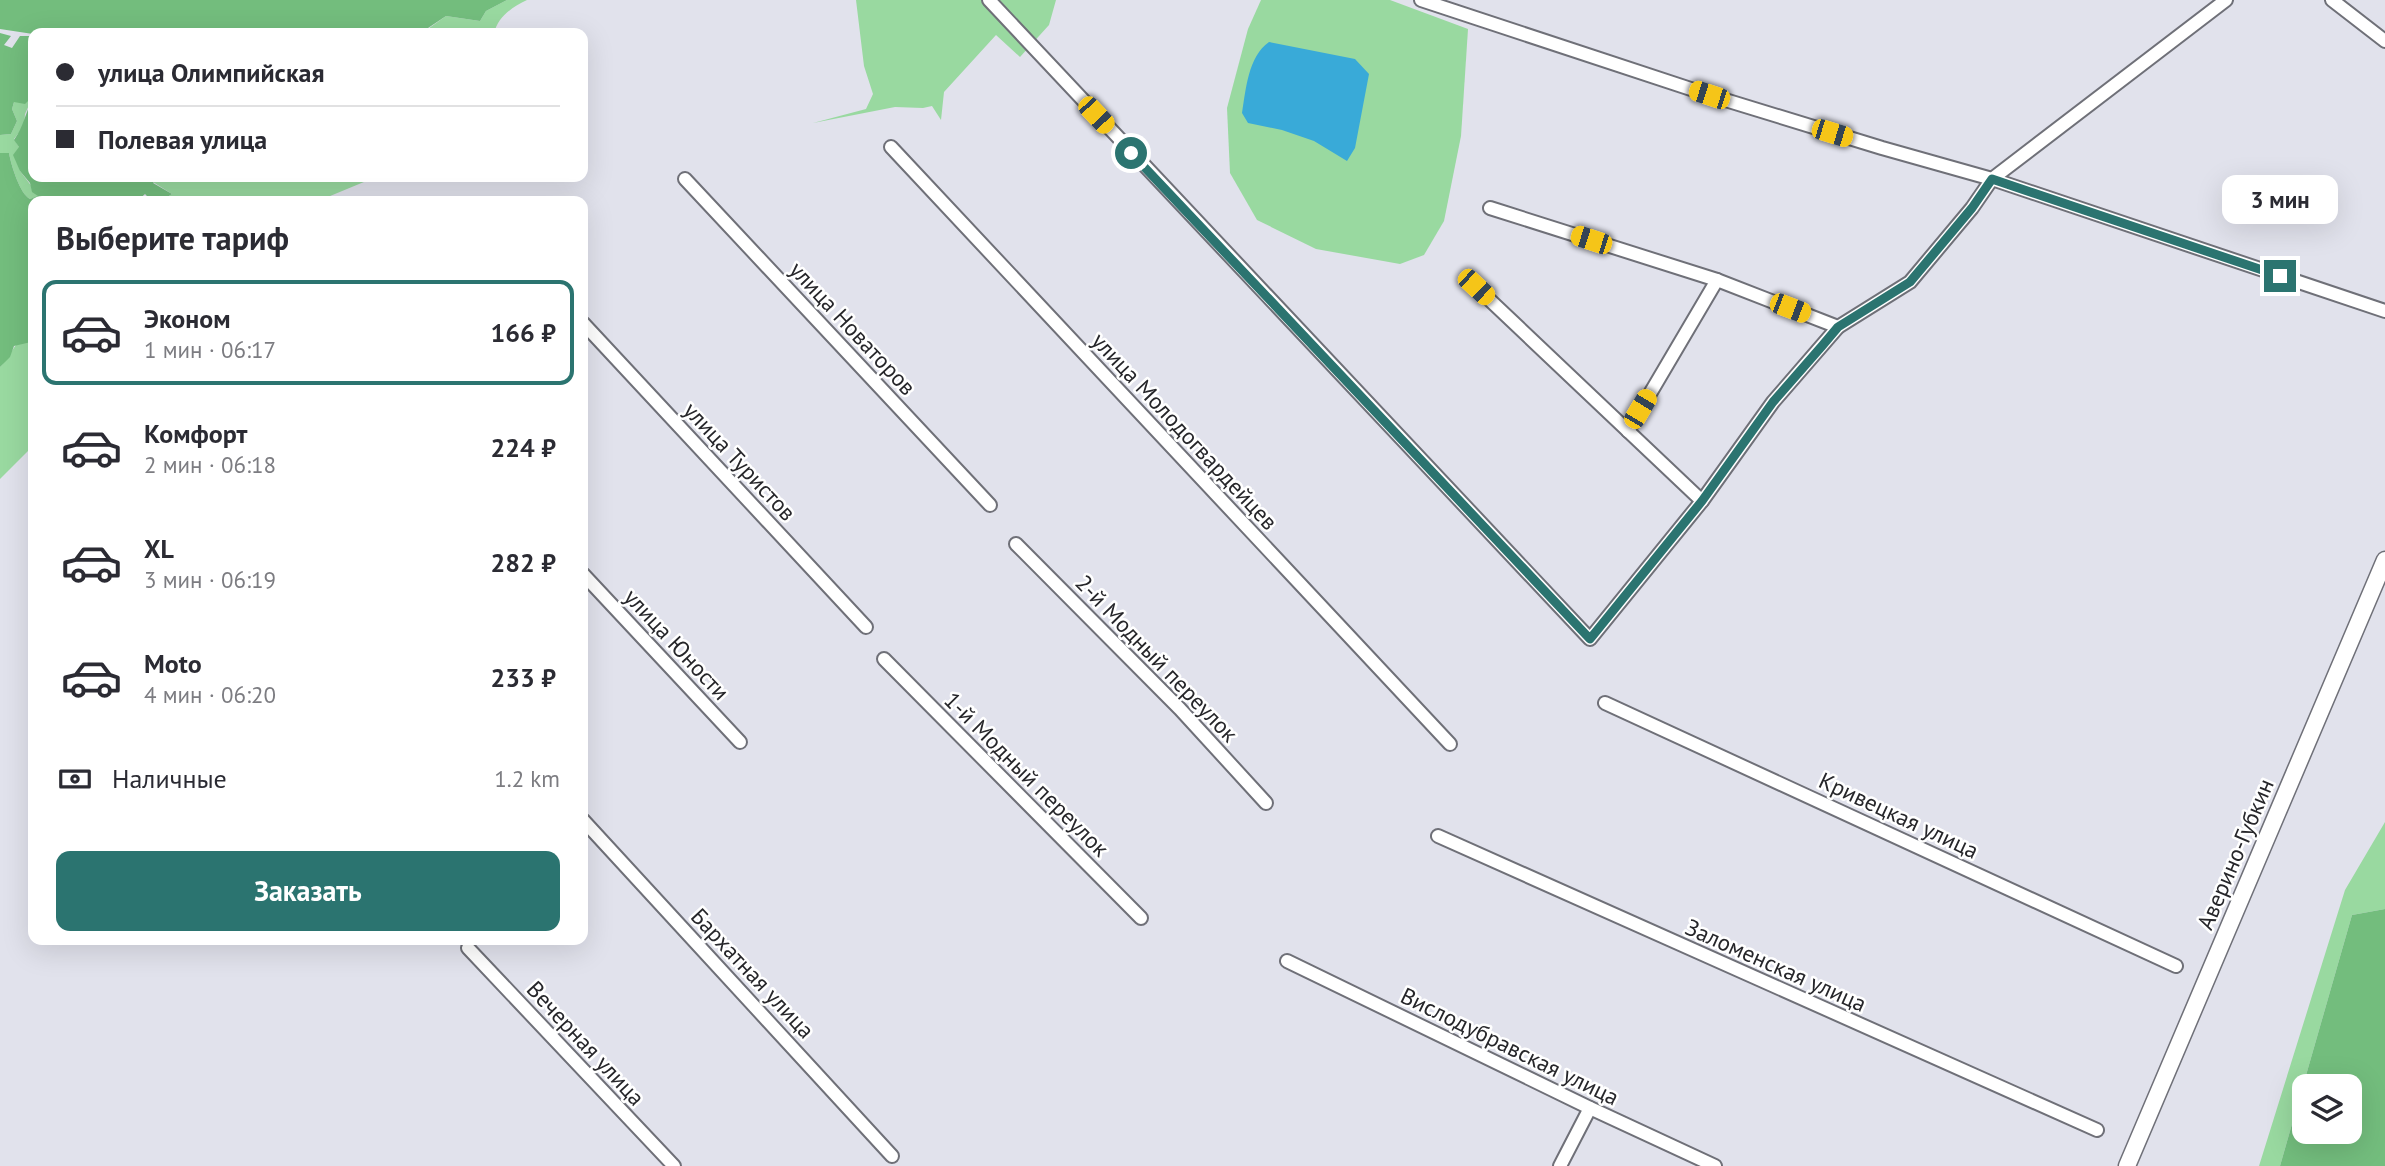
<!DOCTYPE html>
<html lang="ru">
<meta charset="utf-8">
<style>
:root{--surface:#fff;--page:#f7f7f7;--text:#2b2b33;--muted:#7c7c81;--line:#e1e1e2;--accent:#2b7470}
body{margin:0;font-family:"PT Sans",sans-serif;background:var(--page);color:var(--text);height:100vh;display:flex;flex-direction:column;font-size:26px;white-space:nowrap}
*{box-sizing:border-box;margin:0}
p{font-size:23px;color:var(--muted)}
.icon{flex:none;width:38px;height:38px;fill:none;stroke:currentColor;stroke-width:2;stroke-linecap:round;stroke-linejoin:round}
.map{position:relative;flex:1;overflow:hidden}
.sheet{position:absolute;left:28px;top:196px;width:560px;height:749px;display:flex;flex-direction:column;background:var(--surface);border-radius:14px;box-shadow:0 7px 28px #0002}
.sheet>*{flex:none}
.guide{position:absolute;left:28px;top:28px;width:560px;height:154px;border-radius:14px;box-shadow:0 7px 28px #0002;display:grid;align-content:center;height:154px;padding:0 28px;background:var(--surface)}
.tools{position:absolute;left:2292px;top:1074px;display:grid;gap:14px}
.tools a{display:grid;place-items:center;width:70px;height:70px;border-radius:14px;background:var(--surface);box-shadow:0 7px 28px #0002;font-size:35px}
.end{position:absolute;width:32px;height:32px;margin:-16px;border:9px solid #2b7470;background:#fff;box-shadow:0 0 0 4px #fff}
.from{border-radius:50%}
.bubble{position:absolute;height:49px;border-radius:14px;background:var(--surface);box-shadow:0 7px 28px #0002;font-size:23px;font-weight:700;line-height:49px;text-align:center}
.car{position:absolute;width:21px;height:42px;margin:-21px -10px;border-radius:9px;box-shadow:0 0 5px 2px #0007;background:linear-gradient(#f5c518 24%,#345 0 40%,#f5c518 0 76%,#345 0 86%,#f5c518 0)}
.guide b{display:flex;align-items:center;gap:24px;height:66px;font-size:26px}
.guide b+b{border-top:2px solid var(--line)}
.guide i{width:18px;height:18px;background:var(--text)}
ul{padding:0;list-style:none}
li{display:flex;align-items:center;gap:21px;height:105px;margin:0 14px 10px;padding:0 14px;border:4px solid transparent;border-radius:14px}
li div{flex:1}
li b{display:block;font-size:26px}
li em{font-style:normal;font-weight:700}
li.current{border-color:var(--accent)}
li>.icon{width:63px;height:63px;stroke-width:1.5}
h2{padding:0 28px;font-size:32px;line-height:84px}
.pay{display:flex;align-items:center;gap:18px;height:77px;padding:0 28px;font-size:26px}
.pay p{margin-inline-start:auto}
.action{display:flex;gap:14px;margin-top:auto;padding:14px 28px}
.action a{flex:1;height:80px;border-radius:14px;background:var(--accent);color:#fff;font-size:28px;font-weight:700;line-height:80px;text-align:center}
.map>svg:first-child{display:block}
</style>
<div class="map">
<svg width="2385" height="1166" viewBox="0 0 2385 1166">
<rect width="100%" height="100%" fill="#e1e2ec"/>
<!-- green -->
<g fill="#99d9a0">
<path d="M507 0H527C512 7 498 17 494 33H424L425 31 446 16 480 21 486 11Z"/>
<path d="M856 0H1056L1049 25 1020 57 996 35 944 92 941 120 932 106 923 108 895 107 813 123 866 109 873 94 864 66Z"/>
<path d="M1261 0H1390L1468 29 1461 136 1444 221 1424 255 1400 264 1316 249 1257 220 1230 173 1227 108 1248 29Z"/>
<path d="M33 96 25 114 24 126 14 139 19 147 20 171 39 196 30 199C20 194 11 165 9 153H0V135L11 134 17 121 12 109 14 102Z"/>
<path d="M158 177 187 178 376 177 318 201H161L172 194 153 182Z"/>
<path d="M33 328V446L0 479V367C12 355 17 337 33 328Z"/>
<path d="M2385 822V909L2352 915 2280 1166H2259L2345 890Z"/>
</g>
<!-- forest -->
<g fill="#73bd7d" fill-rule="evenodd">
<path d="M0 0H507L486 11 480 21 446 16 425 30 424 33 33 34 0 29Z"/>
<path d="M0 33 11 36 4 45 12 48 20 36H33V96L25 104 14 102 12 109 17 121 11 134 0 135Z"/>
<path d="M33 99V177H158L153 183 172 194 161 201H152L145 194 137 201H33V328L30 329 31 342 14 346 10 357 0 367V153H9C11 165 20 194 30 199L38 196 32 192 30 183 20 171 13 155 19 147 14 140C24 126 25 113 33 99Z"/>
<path d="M2385 909V1166H2280L2352 915ZM2305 1087H2350V1132H2305Z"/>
</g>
<!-- water -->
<path fill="#39aad8" d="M1269 42 1355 59 1369 74 1355 148 1347 161 1314 141 1282 130 1248 123 1242 113C1246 89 1248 57 1269 42Z"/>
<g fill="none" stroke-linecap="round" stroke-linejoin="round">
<!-- minor casing -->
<g stroke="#6f7078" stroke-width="16">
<g id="minor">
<path d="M989 0 1590 639 1702 501 1773 402 1838 327 1910 282 1972 208 1992 179 2226 0"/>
<path d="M1421 0 1709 95 1882 148 1992 179 2385 311"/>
<path d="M2332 0 2385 41"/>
<path d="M891 147 1450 744"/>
<path d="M685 179 990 505"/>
<path d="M1490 208 1717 280 1838 327"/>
<path d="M1476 287 1702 501"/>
<path d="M583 323 866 627"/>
<path d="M1628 431 1717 280"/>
<path d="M1016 544 1180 709 1266 803"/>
<path d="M583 574 740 742"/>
<path d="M884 659 1141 918"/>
<path d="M1605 703 2176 966"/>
<path d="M583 820 892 1156"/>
<path d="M1438 836 2097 1130"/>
<path d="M468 948 674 1166"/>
<path d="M1287 961 1590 1108 1715 1166"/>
<path d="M1560 1166 1590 1108"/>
</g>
</g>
<!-- major casing -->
<g stroke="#6f7078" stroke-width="19">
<path id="major" d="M2127 1166 2385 560"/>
</g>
<!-- minor -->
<use href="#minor" stroke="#fff" stroke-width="12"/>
<!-- major -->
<use href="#major" stroke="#fff" stroke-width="16"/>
</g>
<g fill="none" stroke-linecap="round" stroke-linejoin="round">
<!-- route -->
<path stroke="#2b7470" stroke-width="9" d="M1131 153 1590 639 1702 501 1773 402 1822 346 1838 327 1910 282 1972 208 1992 179 2280 276"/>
</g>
<g text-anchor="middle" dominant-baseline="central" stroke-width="5" stroke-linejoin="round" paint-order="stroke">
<!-- street labels -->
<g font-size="23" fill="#26262a" stroke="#fff">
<text transform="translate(853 328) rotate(47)">улица Новаторов</text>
<text transform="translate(1185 431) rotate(47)">улица Молодогвардейцев</text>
<text transform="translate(740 461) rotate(47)">улица Туристов</text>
<text transform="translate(677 644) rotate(47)">улица Юности</text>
<text transform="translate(1157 658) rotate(46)">2-й Модный переулок</text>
<text transform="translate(1027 774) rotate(45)">1-й Модный переулок</text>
<text transform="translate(1899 815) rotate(25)">Кривецкая улица</text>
<text transform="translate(2235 854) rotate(-67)">Аверино-Губкин</text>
<text transform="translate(1776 965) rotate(24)">Заломенская улица</text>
<text transform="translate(753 973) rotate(47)">Бархатная улица</text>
<text transform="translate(586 1043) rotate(47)">Вечерная улица</text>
<text transform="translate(1510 1046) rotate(26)">Вислодубравская улица</text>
</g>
</g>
</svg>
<div class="tools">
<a><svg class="icon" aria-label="layers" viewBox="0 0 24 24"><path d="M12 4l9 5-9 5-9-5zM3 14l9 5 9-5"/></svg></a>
</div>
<i class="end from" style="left:1131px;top:153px"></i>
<i class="end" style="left:2280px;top:276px"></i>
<div class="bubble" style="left:2222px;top:175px;width:116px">3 мин</div>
<i class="car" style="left:1709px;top:95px;rotate:288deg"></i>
<i class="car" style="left:1096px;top:115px;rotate:137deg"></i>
<i class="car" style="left:1832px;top:133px;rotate:107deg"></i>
<i class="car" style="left:1591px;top:240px;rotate:288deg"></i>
<i class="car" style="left:1476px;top:287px;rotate:133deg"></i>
<i class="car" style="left:1790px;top:308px;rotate:111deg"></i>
<i class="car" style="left:1640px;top:409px;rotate:31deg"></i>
<div class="guide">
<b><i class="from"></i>улица Олимпийская</b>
<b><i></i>Полевая улица</b>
</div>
<section class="sheet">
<h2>Выберите тариф</h2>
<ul>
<li class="current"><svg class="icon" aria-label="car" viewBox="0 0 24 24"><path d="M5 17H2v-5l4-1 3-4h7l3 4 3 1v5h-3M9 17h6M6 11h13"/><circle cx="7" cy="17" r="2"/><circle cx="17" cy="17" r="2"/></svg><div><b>Эконом</b><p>1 мин · 06:17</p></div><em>166 ₽</em></li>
<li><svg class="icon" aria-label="car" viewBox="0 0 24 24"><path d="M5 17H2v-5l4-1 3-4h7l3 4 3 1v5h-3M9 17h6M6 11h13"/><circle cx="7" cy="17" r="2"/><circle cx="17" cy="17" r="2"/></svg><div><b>Комфорт</b><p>2 мин · 06:18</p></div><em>224 ₽</em></li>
<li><svg class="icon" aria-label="car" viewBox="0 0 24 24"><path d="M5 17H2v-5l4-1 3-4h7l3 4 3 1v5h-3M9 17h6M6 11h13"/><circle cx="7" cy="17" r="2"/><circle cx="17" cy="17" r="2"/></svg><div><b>XL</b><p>3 мин · 06:19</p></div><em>282 ₽</em></li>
<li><svg class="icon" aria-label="car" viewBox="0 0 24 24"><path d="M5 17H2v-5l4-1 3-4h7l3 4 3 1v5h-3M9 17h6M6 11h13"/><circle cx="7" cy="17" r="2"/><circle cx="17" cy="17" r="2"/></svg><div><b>Moto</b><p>4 мин · 06:20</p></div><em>233 ₽</em></li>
</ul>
<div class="pay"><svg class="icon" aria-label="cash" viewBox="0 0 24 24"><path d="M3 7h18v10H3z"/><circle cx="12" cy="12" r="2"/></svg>Наличные<p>1.2 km</p></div>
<div class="action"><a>Заказать</a></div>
</section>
</div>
